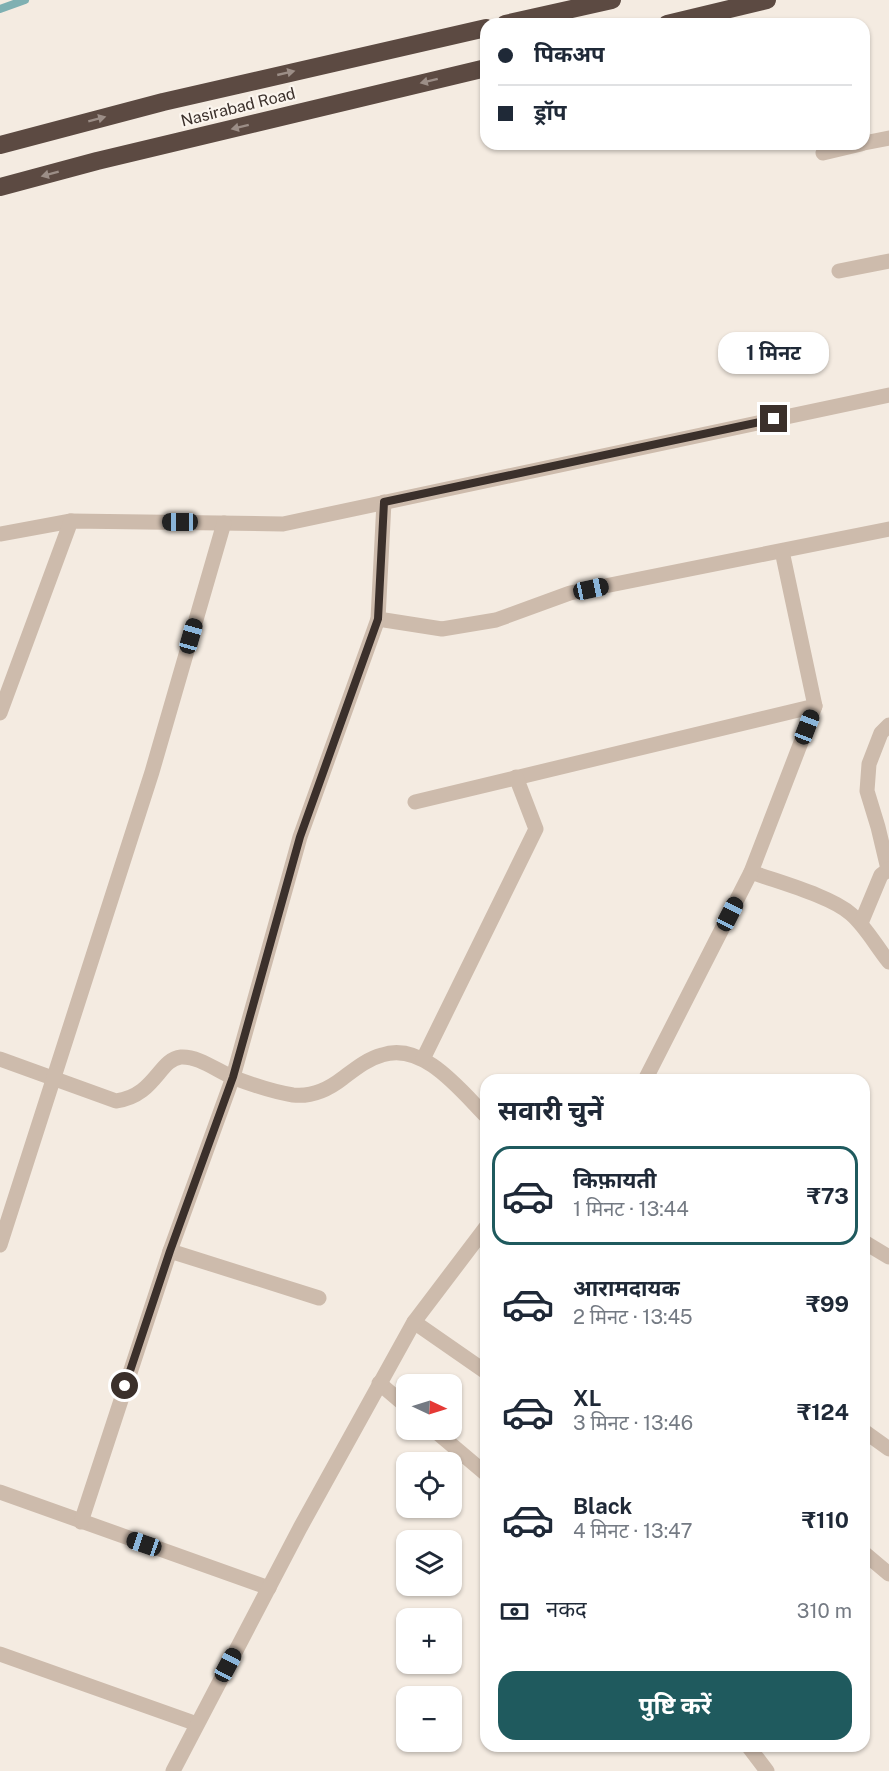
<!DOCTYPE html>
<html lang="hi">
<meta charset="utf-8">
<style>
:root{--surface:#fff;--page:#f6f6f7;--text:#1f2937;--muted:#747a83;--line:#e0e1e3;--accent:#1f5a5e}
body{margin:0;font-family:"Public Sans","Noto Sans Devanagari",sans-serif;background:var(--page);color:var(--text);height:100vh;display:flex;flex-direction:column;font-size:22px;white-space:nowrap}
*{box-sizing:border-box;margin:0}
p{font-size:20px;color:var(--muted)}
.icon{flex:none;width:33px;height:33px;fill:none;stroke:currentColor;stroke-width:2;stroke-linecap:round;stroke-linejoin:round}
.map{position:relative;flex:1;overflow:hidden}
.side{position:absolute;left:480px;top:1074px;width:390px;height:678px;display:flex;flex-direction:column;background:var(--surface);border-radius:18px;box-shadow:0 2px 4px #0004}
.side>*{flex:none}
.guide{position:absolute;left:480px;top:18px;width:390px;height:132px;border-radius:18px;box-shadow:0 2px 4px #0004;display:grid;align-content:center;height:132px;padding:0 18px;background:var(--surface)}
.needle{width:39px;rotate:94deg}
.tools{position:absolute;left:396px;top:1374px;display:grid;gap:12px}
.tools a{display:grid;place-items:center;width:66px;height:66px;border-radius:12px;background:var(--surface);box-shadow:0 2px 4px #0004;font-size:30px}
.end{position:absolute;width:27px;height:27px;margin:-14px;border:8px solid #3b302b;background:#fff;box-shadow:0 0 0 3px #fff}
.from{border-radius:50%}
.bubble{position:absolute;height:42px;border-radius:18px;background:var(--surface);box-shadow:0 2px 4px #0004;font-size:20px;font-weight:700;line-height:42px;text-align:center}
.car{position:absolute;width:18px;height:36px;margin:-18px -9px;border-radius:8px;box-shadow:0 0 4px 2px #0007;background:linear-gradient(#222 24%,#8ab4d8 0 40%,#222 0 76%,#8ab4d8 0 86%,#222 0)}
.guide b{display:flex;align-items:center;gap:21px;height:57px;font-size:22px}
.guide b+b{border-top:2px solid var(--line)}
.guide i{width:15px;height:15px;background:var(--text)}
ul{padding:0;list-style:none}
li{display:flex;align-items:center;gap:18px;height:99px;margin:0 12px 9px;padding:0 6px;border:3px solid transparent;border-radius:18px}
li div{flex:1}
li b{display:block;font-size:22px}
li em{font-style:normal;font-weight:700}
li.active{border-color:var(--accent)}
li>.icon{width:54px;height:54px;stroke-width:1.5}
h2{padding:0 18px;font-size:27px;line-height:72px}
.pay{display:flex;align-items:center;gap:15px;height:66px;padding:0 18px;font-size:22px}
.pay p{margin-inline-start:auto}
.action{display:flex;gap:12px;margin-top:auto;padding:12px 18px}
.action a{flex:1;height:69px;border-radius:18px;background:var(--accent);color:#fff;font-size:24px;font-weight:700;line-height:69px;text-align:center}
.map>svg:first-child{display:block}
</style>
<div class="map">
<svg width="889" height="1771" viewBox="0 0 889 1771">
<rect width="100%" height="100%" fill="#f4ebe1"/>
<g fill="none" stroke-linecap="round" stroke-linejoin="round">
<!-- stream -->
<path stroke="#7fb0b2" stroke-width="8" d="M0 9 25 0"/>
<!-- minor -->
<g stroke="#cdbbac" stroke-width="15">
<path d="M864 143 889 138"/>
<path d="M823 153 861 144"/>
<path d="M839 271 889 261"/>
<path d="M0 534 71 521"/>
<path d="M378 619 442 629 496 620 570 593 889 529"/>
<path d="M0 713 71 521 283 524 889 395"/>
<path d="M415 802 815 706"/>
<path d="M888 869 878 827 867 791 869 764 881 733 889 725"/>
<path d="M751 872C778 882 831 896 851 914 866 927 876 946 889 962"/>
<path d="M861 923 881 875 889 869"/>
<path d="M0 1059 116 1101C155 1096 159 1059 181 1057 198 1056 216 1070 232 1077 250 1084 274 1092 293 1095 311 1097 329 1089 343 1078 355 1069 367 1059 382 1055 423 1041 461 1091 486 1116"/>
<path d="M423 1059 536 829 516 777"/>
<path d="M645 1080 751 872 815 706 782 551"/>
<path d="M864 1242 889 1257"/>
<path d="M0 1245 152 772 224 523"/>
<path d="M170 1251 319 1298"/>
<path d="M414 1322 486 1372"/>
<path d="M379 1383 406 1406"/>
<path d="M434 1430 486 1474"/>
<path d="M864 1431 889 1449"/>
<path d="M0 1492 269 1588"/>
<path d="M81 1522 170 1251 233 1077 300 837 378 619 384 502"/>
<path d="M864 1553 889 1574"/>
<path d="M0 1654 197 1724"/>
<path d="M748 1746 767 1771"/>
<path d="M173 1771 300 1528 414 1322 486 1227"/>
</g>
<!-- highway -->
<g stroke="#5c4a42" stroke-width="18">
<path d="M505 24 612 0"/>
<path d="M667 24 767 0"/>
<path d="M0 145 163 102 486 28"/>
<path d="M0 187 97 161 486 68"/>
</g>
</g>
<!-- one-way arrows -->
<defs><path id="oneway-solid" d="M-6-.8H1V-3.2L6.5 0L1 3.2V.8H-6Z" transform="scale(1.5)"/></defs>
<g fill="#9c8e87">
<use href="#oneway-solid" transform="translate(286 73) rotate(-13)"/>
<use href="#oneway-solid" transform="translate(429 81) rotate(166)"/>
<use href="#oneway-solid" transform="translate(97 119) rotate(-15)"/>
<use href="#oneway-solid" transform="translate(240 127) rotate(166)"/>
<use href="#oneway-solid" transform="translate(50 174) rotate(165)"/>
</g>
<g fill="none" stroke-linecap="round" stroke-linejoin="round">
<!-- route -->
<path stroke="#3b302b" stroke-width="8" d="M125 1386 170 1251 233 1077 300 837 378 619 384 502 774 419"/>
</g>
<g text-anchor="middle" dominant-baseline="central" stroke-width="4.5" stroke-linejoin="round" paint-order="stroke">
<!-- street labels -->
<g font-size="16" fill="#3b302b" stroke="#fbf5ee">
<text transform="translate(238 107) rotate(-14)">Nasirabad Road</text>
</g>
</g>
</svg>
<div class="tools">
<a><svg class="needle" viewBox="-14 -14 28 28"><path d="M0-13l5 13h-10z" fill="#e53935"/><path d="M0 13l5-13h-10z" fill="#747a83"/></svg></a>
<a><svg class="icon" aria-label="locate" viewBox="0 0 24 24"><circle cx="12" cy="12" r="6"/><path d="M12 2v4M12 18v4M2 12h4M18 12h4"/></svg></a>
<a><svg class="icon" aria-label="layers" viewBox="0 0 24 24"><path d="M12 4l9 5-9 5-9-5zM3 14l9 5 9-5"/></svg></a>
<a>+</a>
<a>−</a>
</div>
<i class="end from" style="left:125px;top:1386px"></i>
<i class="end" style="left:774px;top:419px"></i>
<div class="bubble" style="left:718px;top:332px;width:111px">1 मिनट</div>
<i class="car" style="left:180px;top:522px;rotate:270deg"></i>
<i class="car" style="left:591px;top:589px;rotate:78deg"></i>
<i class="car" style="left:191px;top:636px;rotate:16deg"></i>
<i class="car" style="left:807px;top:727px;rotate:21deg"></i>
<i class="car" style="left:730px;top:914px;rotate:27deg"></i>
<i class="car" style="left:144px;top:1544px;rotate:289deg"></i>
<i class="car" style="left:228px;top:1665px;rotate:28deg"></i>
<div class="guide">
<b><i class="from"></i>पिकअप</b>
<b><i></i>ड्रॉप</b>
</div>
<section class="side">
<h2>सवारी चुनें</h2>
<ul>
<li class="active"><svg class="icon" aria-label="car" viewBox="0 0 24 24"><path d="M5 17H2v-5l4-1 3-4h7l3 4 3 1v5h-3M9 17h6M6 11h13"/><circle cx="7" cy="17" r="2"/><circle cx="17" cy="17" r="2"/></svg><div><b>किफ़ायती</b><p>1 मिनट · 13:44</p></div><em>₹73</em></li>
<li><svg class="icon" aria-label="car" viewBox="0 0 24 24"><path d="M5 17H2v-5l4-1 3-4h7l3 4 3 1v5h-3M9 17h6M6 11h13"/><circle cx="7" cy="17" r="2"/><circle cx="17" cy="17" r="2"/></svg><div><b>आरामदायक</b><p>2 मिनट · 13:45</p></div><em>₹99</em></li>
<li><svg class="icon" aria-label="car" viewBox="0 0 24 24"><path d="M5 17H2v-5l4-1 3-4h7l3 4 3 1v5h-3M9 17h6M6 11h13"/><circle cx="7" cy="17" r="2"/><circle cx="17" cy="17" r="2"/></svg><div><b>XL</b><p>3 मिनट · 13:46</p></div><em>₹124</em></li>
<li><svg class="icon" aria-label="car" viewBox="0 0 24 24"><path d="M5 17H2v-5l4-1 3-4h7l3 4 3 1v5h-3M9 17h6M6 11h13"/><circle cx="7" cy="17" r="2"/><circle cx="17" cy="17" r="2"/></svg><div><b>Black</b><p>4 मिनट · 13:47</p></div><em>₹110</em></li>
</ul>
<div class="pay"><svg class="icon" aria-label="cash" viewBox="0 0 24 24"><path d="M3 7h18v10H3z"/><circle cx="12" cy="12" r="2"/></svg>नकद<p>310 m</p></div>
<div class="action"><a>पुष्टि करें</a></div>
</section>
</div>
